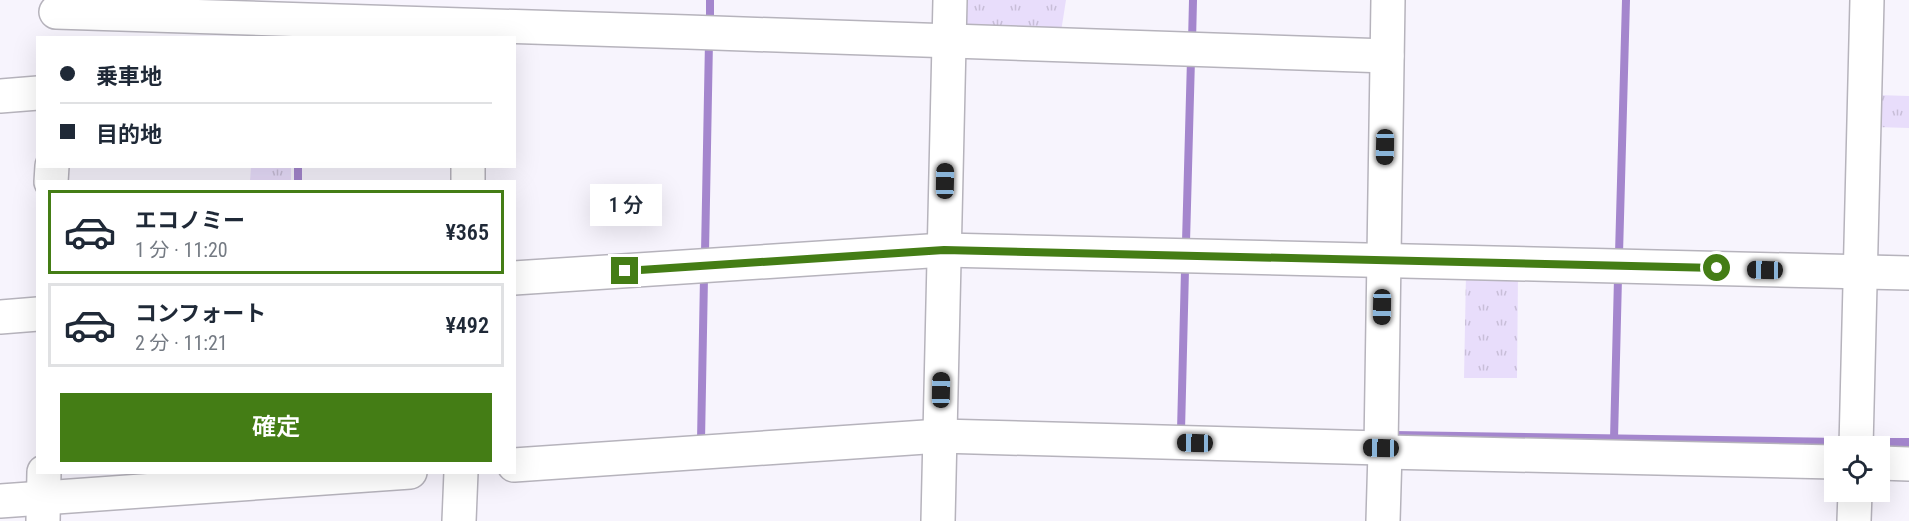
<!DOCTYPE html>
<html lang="ja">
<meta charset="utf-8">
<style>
:root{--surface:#fff;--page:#f2f2f3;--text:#1f2937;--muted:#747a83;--line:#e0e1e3;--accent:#447d15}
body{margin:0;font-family:"Roboto Condensed","Noto Sans JP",sans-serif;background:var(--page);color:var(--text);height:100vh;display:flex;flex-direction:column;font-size:22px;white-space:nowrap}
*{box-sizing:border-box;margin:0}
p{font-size:20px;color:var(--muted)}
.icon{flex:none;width:33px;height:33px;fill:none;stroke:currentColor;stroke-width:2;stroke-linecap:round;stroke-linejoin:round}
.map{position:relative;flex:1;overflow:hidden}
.sheet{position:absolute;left:36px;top:180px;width:480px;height:294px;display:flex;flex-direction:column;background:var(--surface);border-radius:0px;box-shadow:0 6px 24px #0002}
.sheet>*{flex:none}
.top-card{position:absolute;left:36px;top:36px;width:480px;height:132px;border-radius:0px;box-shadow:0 6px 24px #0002;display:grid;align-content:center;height:132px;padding:0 24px;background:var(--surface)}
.buttons{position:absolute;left:1824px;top:436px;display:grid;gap:12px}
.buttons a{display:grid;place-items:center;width:66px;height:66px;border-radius:0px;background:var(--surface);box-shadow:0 6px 24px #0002;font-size:30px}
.end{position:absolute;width:27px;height:27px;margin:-14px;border:8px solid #447d15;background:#fff;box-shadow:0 0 0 3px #fff}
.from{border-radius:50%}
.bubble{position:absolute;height:42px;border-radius:0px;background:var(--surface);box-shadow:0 6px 24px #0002;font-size:20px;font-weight:600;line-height:42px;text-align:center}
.car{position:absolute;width:18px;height:36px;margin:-18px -9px;border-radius:8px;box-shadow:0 0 4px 2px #0007;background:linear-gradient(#222 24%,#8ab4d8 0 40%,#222 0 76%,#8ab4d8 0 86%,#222 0)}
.top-card b{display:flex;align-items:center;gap:21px;height:57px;font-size:22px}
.top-card b+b{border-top:2px solid var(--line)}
.top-card i{width:15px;height:15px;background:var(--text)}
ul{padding:10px 0 0;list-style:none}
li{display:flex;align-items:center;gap:18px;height:84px;margin:0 12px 9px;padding:0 12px;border:3px solid var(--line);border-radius:0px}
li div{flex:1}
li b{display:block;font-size:22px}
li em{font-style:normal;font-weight:600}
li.on{border-color:var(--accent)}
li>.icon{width:54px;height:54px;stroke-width:1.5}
.cta{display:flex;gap:12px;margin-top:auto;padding:12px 24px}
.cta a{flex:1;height:69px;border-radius:0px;background:var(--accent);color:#fff;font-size:24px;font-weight:600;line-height:69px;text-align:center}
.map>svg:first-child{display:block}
</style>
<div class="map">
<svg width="1909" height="521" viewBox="0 0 1909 521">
<defs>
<pattern id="grass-tufts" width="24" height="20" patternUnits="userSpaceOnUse" patternTransform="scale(1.5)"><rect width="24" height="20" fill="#e8ddfb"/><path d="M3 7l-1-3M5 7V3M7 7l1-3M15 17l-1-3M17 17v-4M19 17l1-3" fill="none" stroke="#c8bed8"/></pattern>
</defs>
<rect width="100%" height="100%" fill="#f7f4fd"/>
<!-- grass -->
<g fill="url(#grass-tufts)">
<path d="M958 0H1066L1060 38 967 37Z"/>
<path d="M1877 95 1909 96V128L1876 127Z"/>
<path d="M251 167H291V181H250Z"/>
<path d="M1466 273 1518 274 1517 378H1464Z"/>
</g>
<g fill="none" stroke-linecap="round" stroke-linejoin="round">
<!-- stream -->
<g stroke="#a486cd" stroke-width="8">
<path d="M710 19V0"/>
<path d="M1192 42 1193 0"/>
<path d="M298 182V166"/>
<path d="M1186 242 1191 59"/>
<path d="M705 253 709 41"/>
<path d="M1619 254 1626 0"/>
<path d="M1181 431 1185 270"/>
<path d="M1393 435 1841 442"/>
<path d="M1614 439 1618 278"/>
<path d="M701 441 704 277"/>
<path d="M1870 442H1909"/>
</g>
<!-- minor casing -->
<g stroke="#b6b3bc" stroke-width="36">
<g id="minor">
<path d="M56 12C500 23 943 43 1387 56"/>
<path d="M0 96 38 93"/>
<path d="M51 182 52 166"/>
<path d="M468 182V166"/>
<path d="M514 278 944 250 1909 273"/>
<path d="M0 317 38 314"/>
<path d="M1856 447 1867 0"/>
<path d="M1385 452 1834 462"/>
<path d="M1880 463 1909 464"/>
<path d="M514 465 940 436 1381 448"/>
<path d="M0 501 410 472"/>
<path d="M43 521 44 472"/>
<path d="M459 521 461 472"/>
<path d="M938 521 950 0"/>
<path d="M1383 521 1385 452 1381 448 1388 0"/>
<path d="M1854 521 1855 492"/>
</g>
</g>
<!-- minor -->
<use href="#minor" stroke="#fff" stroke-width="33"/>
</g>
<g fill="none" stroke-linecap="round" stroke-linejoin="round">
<!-- route -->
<path stroke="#447d15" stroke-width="8" d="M625 271 944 250 1717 268"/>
</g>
</svg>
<div class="buttons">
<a><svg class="icon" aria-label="locate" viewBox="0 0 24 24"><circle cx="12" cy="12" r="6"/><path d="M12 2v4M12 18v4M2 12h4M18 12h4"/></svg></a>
</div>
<i class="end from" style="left:1717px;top:268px"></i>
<i class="end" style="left:625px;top:271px"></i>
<div class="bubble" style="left:590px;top:184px;width:72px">1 分</div>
<i class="car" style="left:1385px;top:147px;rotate:181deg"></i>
<i class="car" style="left:945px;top:181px;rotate:1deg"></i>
<i class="car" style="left:1765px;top:270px;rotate:271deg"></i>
<i class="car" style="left:1382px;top:307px;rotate:181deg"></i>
<i class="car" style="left:941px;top:390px;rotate:1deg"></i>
<i class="car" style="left:1195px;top:443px;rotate:271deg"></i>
<i class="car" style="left:1381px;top:448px;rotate:271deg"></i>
<div class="top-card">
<b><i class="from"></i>乗車地</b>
<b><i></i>目的地</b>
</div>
<section class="sheet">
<ul>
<li class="on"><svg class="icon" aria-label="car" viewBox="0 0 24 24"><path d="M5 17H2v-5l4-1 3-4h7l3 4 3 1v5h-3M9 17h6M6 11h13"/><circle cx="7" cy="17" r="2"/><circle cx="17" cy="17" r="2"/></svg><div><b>エコノミー</b><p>1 分 · 11:20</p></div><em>¥365</em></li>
<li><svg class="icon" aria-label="car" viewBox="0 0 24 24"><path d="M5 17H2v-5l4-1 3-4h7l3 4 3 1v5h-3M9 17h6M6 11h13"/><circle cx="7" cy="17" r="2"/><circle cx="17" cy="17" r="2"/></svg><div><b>コンフォート</b><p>2 分 · 11:21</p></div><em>¥492</em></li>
</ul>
<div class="cta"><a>確定</a></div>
</section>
</div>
